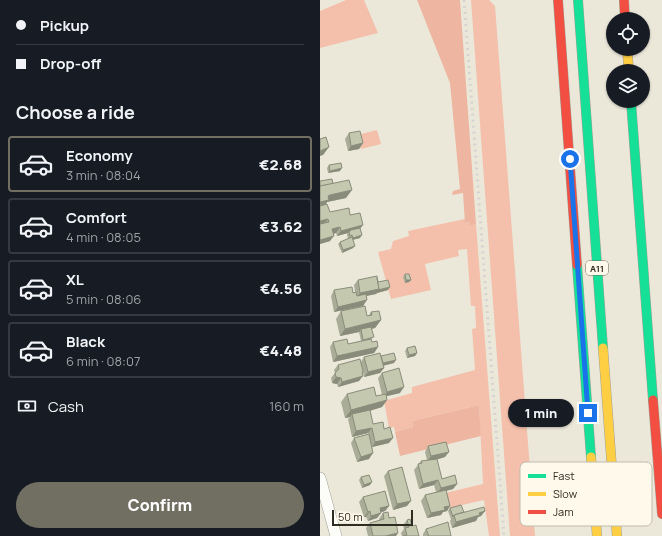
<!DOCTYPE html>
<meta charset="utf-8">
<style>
:root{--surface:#171b24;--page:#20242c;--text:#f1f3f6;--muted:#9ea1a6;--line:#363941;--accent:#716e62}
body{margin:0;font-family:Manrope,sans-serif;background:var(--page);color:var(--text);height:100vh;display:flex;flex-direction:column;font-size:15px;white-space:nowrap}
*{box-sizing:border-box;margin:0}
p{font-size:13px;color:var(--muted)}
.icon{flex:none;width:22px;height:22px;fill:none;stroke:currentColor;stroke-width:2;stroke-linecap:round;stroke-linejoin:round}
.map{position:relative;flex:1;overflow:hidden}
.sheet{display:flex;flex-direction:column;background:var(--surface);width:320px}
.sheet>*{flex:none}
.guide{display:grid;align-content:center;height:88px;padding:0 16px;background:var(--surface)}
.controls{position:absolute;left:286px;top:12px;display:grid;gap:8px}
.controls a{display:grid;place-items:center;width:44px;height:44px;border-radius:50%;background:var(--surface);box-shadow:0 1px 3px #0004;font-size:20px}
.scale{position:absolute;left:12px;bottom:10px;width:81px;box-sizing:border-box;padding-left:4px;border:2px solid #2f2c22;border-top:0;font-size:11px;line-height:14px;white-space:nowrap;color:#2f2c22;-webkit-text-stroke:3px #fef9ea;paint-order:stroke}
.end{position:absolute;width:18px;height:18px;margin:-9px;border:5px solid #1a73e8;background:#fff;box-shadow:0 0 0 2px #fff}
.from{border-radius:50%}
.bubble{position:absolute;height:28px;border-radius:14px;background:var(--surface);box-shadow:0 1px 3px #0004;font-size:13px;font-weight:800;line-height:28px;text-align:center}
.guide b{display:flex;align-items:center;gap:14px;height:38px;font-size:15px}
.guide b+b{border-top:1px solid var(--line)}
.guide i{width:10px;height:10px;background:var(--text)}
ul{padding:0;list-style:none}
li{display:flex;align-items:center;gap:12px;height:56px;margin:0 8px 6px;padding:0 8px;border:2px solid var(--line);border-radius:4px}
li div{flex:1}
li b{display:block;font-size:15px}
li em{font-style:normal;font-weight:800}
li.current{border-color:var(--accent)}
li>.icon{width:36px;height:36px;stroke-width:1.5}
h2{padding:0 16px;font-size:18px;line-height:48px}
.pay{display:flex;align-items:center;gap:10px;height:44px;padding:0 16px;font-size:15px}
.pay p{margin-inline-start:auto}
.button{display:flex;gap:8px;margin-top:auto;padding:8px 16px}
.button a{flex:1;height:46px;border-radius:24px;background:var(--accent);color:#fff;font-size:16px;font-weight:800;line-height:46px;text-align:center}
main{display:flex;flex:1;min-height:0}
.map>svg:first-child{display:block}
</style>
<main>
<section class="sheet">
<div class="guide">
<b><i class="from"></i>Pickup</b>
<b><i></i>Drop-off</b>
</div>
<h2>Choose a ride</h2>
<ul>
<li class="current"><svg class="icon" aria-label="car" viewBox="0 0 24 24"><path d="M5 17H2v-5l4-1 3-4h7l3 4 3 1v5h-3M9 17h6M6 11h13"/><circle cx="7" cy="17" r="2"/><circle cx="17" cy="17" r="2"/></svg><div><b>Economy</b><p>3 min · 08:04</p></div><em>€2.68</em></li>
<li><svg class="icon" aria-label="car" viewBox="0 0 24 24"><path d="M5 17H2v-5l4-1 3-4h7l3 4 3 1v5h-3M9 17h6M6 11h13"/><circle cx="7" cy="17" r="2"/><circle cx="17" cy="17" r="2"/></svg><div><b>Comfort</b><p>4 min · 08:05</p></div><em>€3.62</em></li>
<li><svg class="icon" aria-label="car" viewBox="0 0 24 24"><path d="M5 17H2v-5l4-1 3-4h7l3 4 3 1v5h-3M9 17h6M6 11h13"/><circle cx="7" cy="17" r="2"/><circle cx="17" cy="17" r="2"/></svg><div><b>XL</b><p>5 min · 08:06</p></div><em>€4.56</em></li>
<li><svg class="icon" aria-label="car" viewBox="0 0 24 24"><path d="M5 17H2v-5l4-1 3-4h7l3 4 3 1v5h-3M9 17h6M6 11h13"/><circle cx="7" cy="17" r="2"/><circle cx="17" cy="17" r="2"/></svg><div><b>Black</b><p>6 min · 08:07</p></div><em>€4.48</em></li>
</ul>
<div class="pay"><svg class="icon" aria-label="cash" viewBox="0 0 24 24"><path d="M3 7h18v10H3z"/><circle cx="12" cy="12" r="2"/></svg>Cash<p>160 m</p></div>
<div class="button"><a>Confirm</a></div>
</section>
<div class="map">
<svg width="342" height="536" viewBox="0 0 342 536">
<rect width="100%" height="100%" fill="#ebe8da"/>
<!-- green -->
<g fill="#f4c0ab">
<path d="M26 0H44L58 33 0 48V11Z"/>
<path d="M151 0H169L175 6 215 536H190Z"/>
<path d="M57 130 61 144 41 149 37 135Z"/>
<path d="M145 219V223L150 222V226L156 224 180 536H169L164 500 129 508 125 493 163 484 159 405 92 421 93 427 75 432 74 427 69 428 64 401 92 393V387L155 370 152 329 156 328 155 306H151L147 249 138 250 139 256 105 264 111 290 71 299 58 252 71 249 73 241 89 236 88 231Z"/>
</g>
<!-- forest -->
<g fill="#eeb6a0">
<path d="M97 0H140L156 224 150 226V222L145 223 143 193 132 195 133 191 140 189 130 83Z"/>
<path d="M159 405 161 436 80 456 75 432 93 427 92 421Z"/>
</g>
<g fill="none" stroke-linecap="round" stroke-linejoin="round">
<!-- street casing -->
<g stroke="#a2a095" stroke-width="12">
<path id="street" d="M0 478 16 536"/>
</g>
<!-- fast casing -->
<g stroke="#a2a095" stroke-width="10">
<g id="fast">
<path d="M258 0 283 348"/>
<path d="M311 101 333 400"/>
<path d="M257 265 271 457"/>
</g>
</g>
<!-- slow casing -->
<g stroke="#a2a095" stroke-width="10">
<g id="slow">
<path d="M307 49 309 71"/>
<path d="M283 348 297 536"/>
<path d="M271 457 277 536"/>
</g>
</g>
<!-- jam casing -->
<g stroke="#a2a095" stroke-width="10">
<g id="jam">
<path d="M238 0 257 265"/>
<path d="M304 0 305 19"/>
<path d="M333 400 342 514"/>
</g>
</g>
<!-- street -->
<use href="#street" stroke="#fcfcf9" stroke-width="11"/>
<!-- fast -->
<use href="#fast" stroke="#16e098" stroke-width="9"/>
<!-- slow -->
<use href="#slow" stroke="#ffcf43" stroke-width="9"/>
<!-- jam -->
<use href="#jam" stroke="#f24e42" stroke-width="9"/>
<!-- rail -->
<path stroke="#d6d4d1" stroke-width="3" stroke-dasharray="2 4" stroke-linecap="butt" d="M144 0 184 536"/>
</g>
<!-- wall -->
<g fill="#a9ac96">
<path d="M29 133 43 143 39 149 28 151 25 139Z"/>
<path d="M9 165 20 171 8 173 7 168Z"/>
<path d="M0 181 13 184 26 198 7 202 5 205 10 212 30 215 43 225 40 228V238L33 240V248L22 253 18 244 20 242 28 239 27 234 28 233 17 236 16 233 13 234 10 241 0 244Z"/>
<path d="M85 274 91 280 89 282 85 283 83 277Z"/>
<path d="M38 280 58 282 68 290 57 293 56 294 46 296 43 306 14 312 11 296 14 290 33 293 35 292 34 285Z"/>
<path d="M21 311 47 316 49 315 51 312 61 320 55 328 52 329V342L58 347 54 353 13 362 10 347 13 342 28 344 41 341 39 332 20 336 16 319Z"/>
<path d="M87 348 97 353 95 356 87 358 85 351Z"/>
<path d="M61 356 74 363 63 366 64 368 60 373 44 377 43 372 39 381 18 387 17 384 12 383 11 378 15 373 14 370 18 365 41 362 44 357Z"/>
<path d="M62 373 80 393 67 396V400L62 407 50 411 53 424 64 429 69 443 52 447 49 459 37 462 31 443 34 438 49 434 48 433 32 437 28 419 30 417 25 418 21 402 27 394 56 396 62 395 58 378Z"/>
<path d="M108 446 125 457 116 460 122 479 137 484 133 489 126 491 130 506 127 511 123 512 121 515 107 518 101 501 105 495 116 492 114 485 99 489 94 470 101 461 107 460 105 452Z"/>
<path d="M68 471 87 506 73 510 64 476Z"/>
<path d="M41 477 50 485 42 488 39 480Z"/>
<path d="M43 497 69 506 65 511 61 512V513L57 518 48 521 46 517H44L39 502Z"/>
<path d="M130 508 144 512 165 511 161 516 158 517 156 521 132 528 130 521 131 519 128 511Z"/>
<path d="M63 513 69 518 76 536H48L46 528 50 523 59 521V519Z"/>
<path d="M87 520 92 526 99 536H82L81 533 84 529 83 525Z"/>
<path d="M106 529 131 536H103V534Z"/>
</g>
<!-- shaded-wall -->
<g fill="#898c7a">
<path d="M43 143 39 149 28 151 31 146Z"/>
<path d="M9 147 3 155 0 156V151Z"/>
<path d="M22 168 20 171 8 173 10 171Z"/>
<path d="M32 190 26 198 7 202 4 208H0V202L10 195Z"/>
<path d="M8 219 4 224 0 226V221Z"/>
<path d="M43 225 39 230 29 232 28 233 17 236 21 231Z"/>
<path d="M20 227 16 233 9 235 12 229Z"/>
<path d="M42 235 40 238 31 240 33 238Z"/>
<path d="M14 236 10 241 0 244V240Z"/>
<path d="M35 246 33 248 22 253 23 250Z"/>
<path d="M86 280H91L89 282 85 283Z"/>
<path d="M70 287 68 290 57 293 56 294 36 298 40 293 59 289Z"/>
<path d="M47 300 43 306 14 312 18 307Z"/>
<path d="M61 320 55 328 41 331V329L39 332 20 336 25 329Z"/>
<path d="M58 347 54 353 13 362 17 356Z"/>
<path d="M97 353 95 356 87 358 89 355Z"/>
<path d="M76 360 74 363 61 366 63 363Z"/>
<path d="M64 368 60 373 44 377 48 372Z"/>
<path d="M43 376 39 381 18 387 22 382Z"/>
<path d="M16 377 21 378 17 384 12 383Z"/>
<path d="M84 387 80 393 63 397 67 392Z"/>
<path d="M67 400 62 407 32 416V414L30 417 25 418 31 410Z"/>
<path d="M52 428 48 433 32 437 36 431Z"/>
<path d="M73 438 69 443 52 447 55 442Z"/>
<path d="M129 452 125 457 107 462 111 456Z"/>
<path d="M53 453 49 459 37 462 41 457Z"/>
<path d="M118 480 114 485 99 489 103 484Z"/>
<path d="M52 482 50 485 42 488 44 485Z"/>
<path d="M137 484 133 489 117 493 121 488Z"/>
<path d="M91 501 87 506 73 510 77 504Z"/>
<path d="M69 506 65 511 56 514 60 508Z"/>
<path d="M130 506 127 511 123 512 121 515 107 518 111 513 124 507Z"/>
<path d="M50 511 46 517H44L48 512Z"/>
<path d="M165 511 161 516 158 517 156 521 132 528 136 522 159 513Z"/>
<path d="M61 513 57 518 48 521 51 516Z"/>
<path d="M78 533 76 536H65Z"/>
</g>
<!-- building -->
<g fill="#c4c8af" stroke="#898c7a">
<path d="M40 131 43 143 31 146 29 133Z"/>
<path d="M6 137 9 147 0 151V139Z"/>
<path d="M21 163 22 168 10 171 9 165Z"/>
<path d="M12 179 13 184 0 186V181Z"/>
<path d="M29 180 32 190 10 195 8 196 9 200 0 202V186Z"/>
<path d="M7 204 10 212 29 208 30 215 40 213 43 225 21 231 20 227 12 229 14 236 0 240V224L9 222 8 219 0 221V206Z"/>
<path d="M40 228 42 235 33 238 32 235 30 236 29 232 31 230Z"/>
<path d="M32 237 35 246 23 250 20 242Z"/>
<path d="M85 274H89L91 280H86Z"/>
<path d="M57 276 59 289 40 293 38 280Z"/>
<path d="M57 278 58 282 68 280 70 287 58 290 59 289Z"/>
<path d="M32 287 33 293 36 292 37 296 46 294 47 300 18 307 14 290Z"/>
<path d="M45 306 47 316 52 315 51 312 59 311 61 320 25 329 21 311Z"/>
<path d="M51 327 54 337 43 340 41 329Z"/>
<path d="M27 339 28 344 51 339 52 342 57 341 58 347 17 356 13 342Z"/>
<path d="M95 346 97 353 89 355 87 348Z"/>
<path d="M60 353 64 368 48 372 44 357Z"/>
<path d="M74 353 76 360 63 363 61 356Z"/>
<path d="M40 359 43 371 42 372 43 376 22 382 21 378 16 377 15 373 19 369 18 365Z"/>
<path d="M79 368 84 387 67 392 62 373Z"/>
<path d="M54 387 56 396 66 394 67 400 31 410 27 394Z"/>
<path d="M50 410 53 424 63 422 64 429 70 427 73 438 55 442 52 428 36 431 32 414Z"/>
<path d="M49 434 53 453 41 457 34 438Z"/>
<path d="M126 442 129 452 111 456 108 446Z"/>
<path d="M117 459 122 479 135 475 137 484 121 488 118 480 103 484 98 464 102 463 101 461Z"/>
<path d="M82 467 91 501 77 504 68 471Z"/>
<path d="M49 475 52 482 44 485 41 477Z"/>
<path d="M126 490 130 506 124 507 125 510 111 513 105 495Z"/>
<path d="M65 491 69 506 60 508 61 513 51 516 50 511 48 512 43 497Z"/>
<path d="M141 505 144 512 134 515 133 517 130 508Z"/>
<path d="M164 507 165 511 159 513 160 515 136 522 134 515Z"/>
<path d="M68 512 69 518 75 517 78 533 65 536H53L50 523 64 519 63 513Z"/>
<path d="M90 519 92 526 96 525 99 536H83L87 535 85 528 89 527 87 520Z"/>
<path d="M128 522 131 536H109L106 529Z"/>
</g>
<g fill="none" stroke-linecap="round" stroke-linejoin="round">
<!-- route -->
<path stroke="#1a73e8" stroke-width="5" d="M250 159 268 413"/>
</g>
<g text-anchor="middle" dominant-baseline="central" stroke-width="4" stroke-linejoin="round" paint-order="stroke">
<!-- shield labels -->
<rect fill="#fef9ea" stroke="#6d6a5e" stroke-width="1" x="266" y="261" width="22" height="14" rx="3"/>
<g font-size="9" font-weight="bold" fill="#2f2c22">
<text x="277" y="268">A11</text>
</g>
</g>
<!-- legend -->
<rect x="200" y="462" width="132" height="64" rx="6" fill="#fef9ea" stroke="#c0bcae" stroke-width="1"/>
<rect x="208" y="474" width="18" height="4" fill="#16e098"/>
<rect x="208" y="492" width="18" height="4" fill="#ffcf43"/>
<rect x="208" y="510" width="18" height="4" fill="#f24e42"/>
<g font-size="11" fill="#2f2c22">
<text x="233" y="480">Fast</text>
<text x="233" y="498">Slow</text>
<text x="233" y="516">Jam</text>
</g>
</svg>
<div class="controls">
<a><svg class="icon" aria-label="locate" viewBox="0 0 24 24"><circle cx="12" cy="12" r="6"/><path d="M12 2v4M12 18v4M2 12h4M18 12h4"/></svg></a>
<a><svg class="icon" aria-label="layers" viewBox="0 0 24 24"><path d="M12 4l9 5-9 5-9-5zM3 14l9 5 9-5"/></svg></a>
</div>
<div class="scale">50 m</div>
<i class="end from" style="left:250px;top:159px"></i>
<i class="end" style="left:268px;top:413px"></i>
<div class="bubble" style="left:188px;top:399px;width:66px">1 min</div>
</div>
</main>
